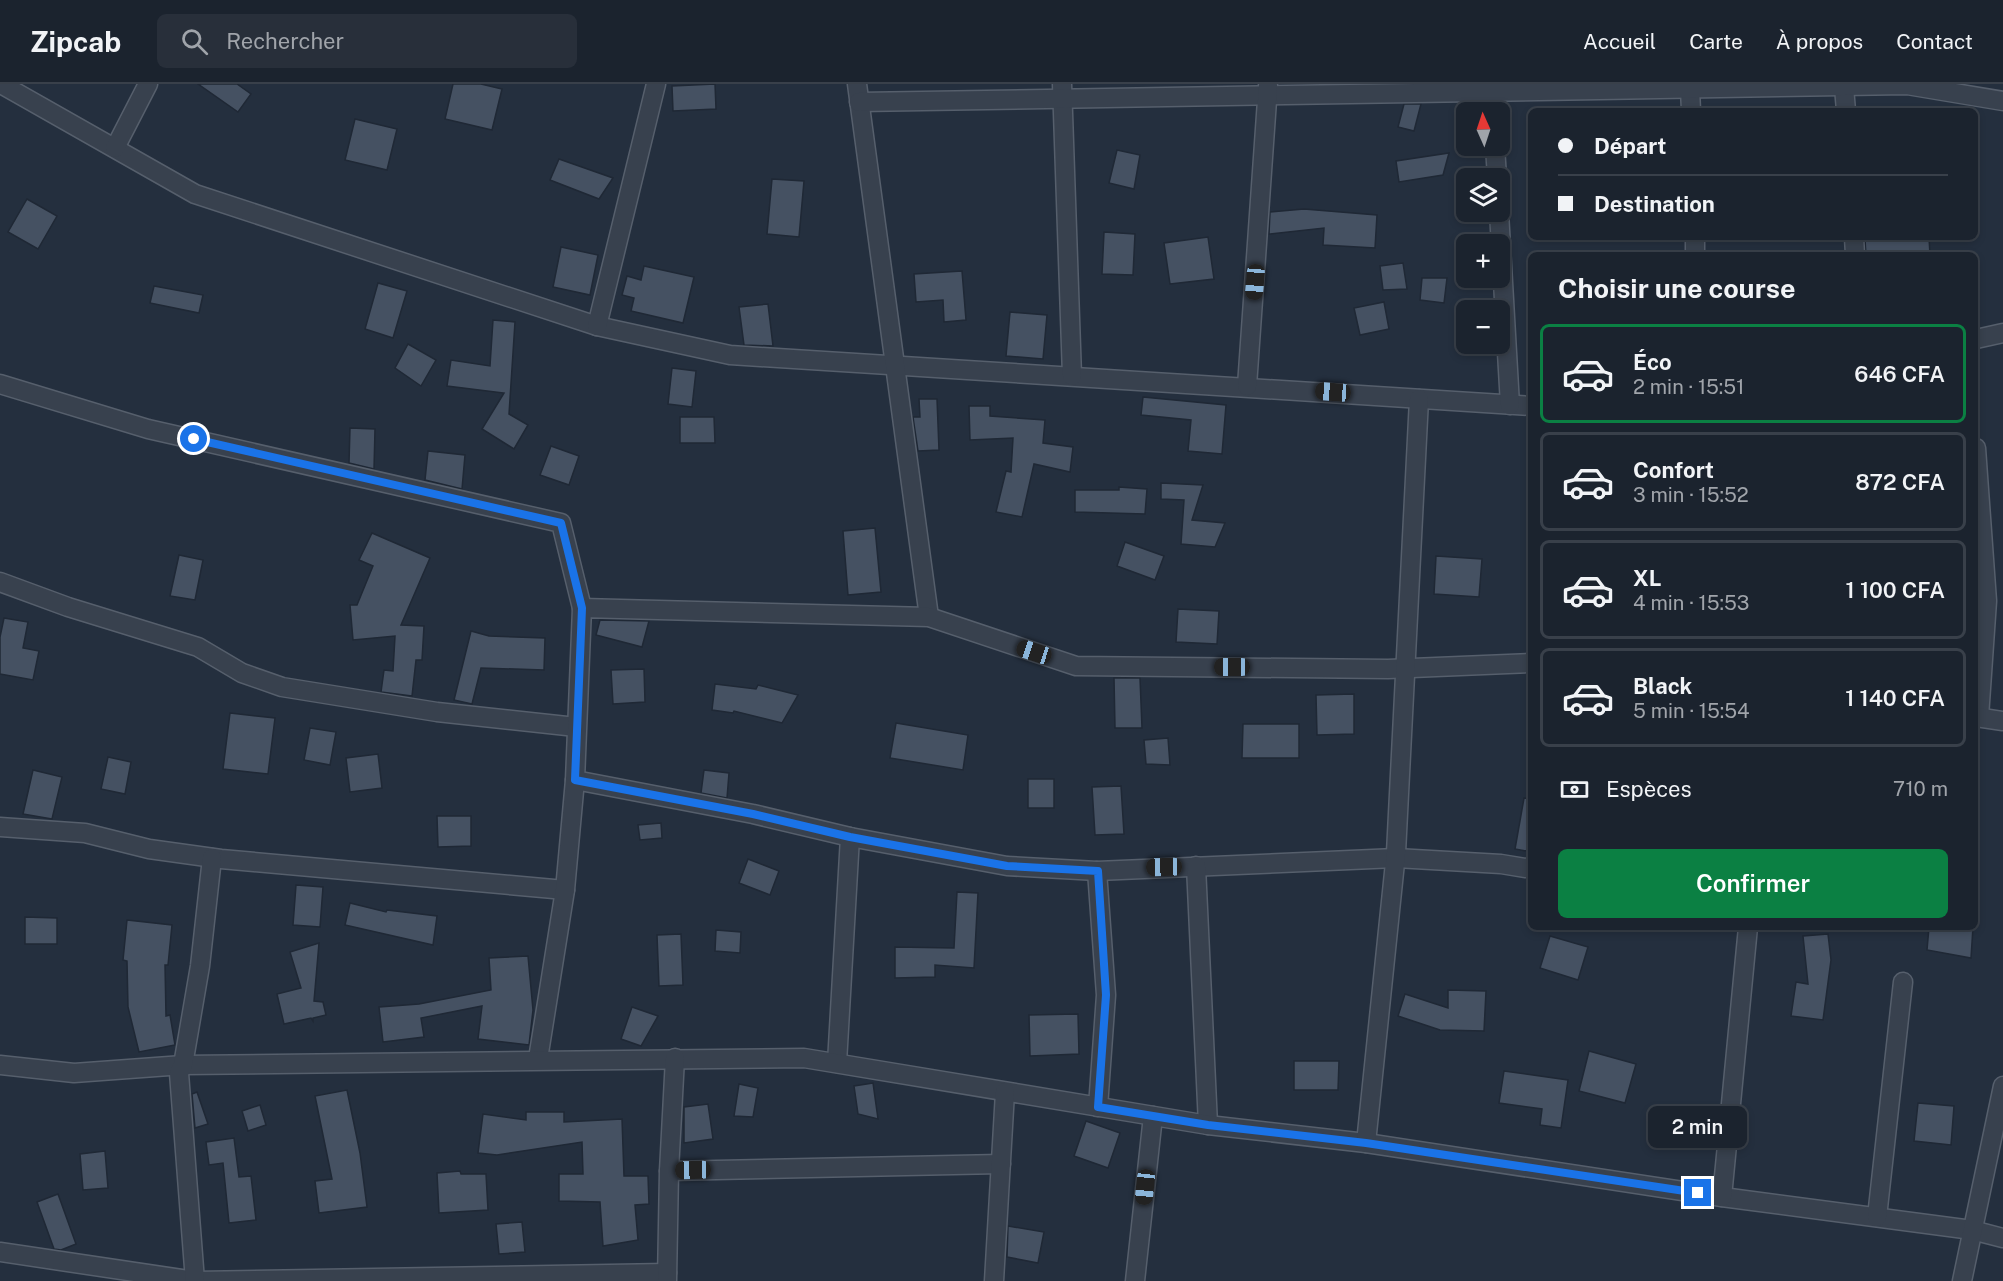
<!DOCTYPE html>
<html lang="fr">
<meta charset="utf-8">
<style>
:root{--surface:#1b232e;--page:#282f3a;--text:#f1f3f6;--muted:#a0a4aa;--line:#39404a;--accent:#0b8043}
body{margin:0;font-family:"Public Sans",sans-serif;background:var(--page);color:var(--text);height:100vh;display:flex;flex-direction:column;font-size:22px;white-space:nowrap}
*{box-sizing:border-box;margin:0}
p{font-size:20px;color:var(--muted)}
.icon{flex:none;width:33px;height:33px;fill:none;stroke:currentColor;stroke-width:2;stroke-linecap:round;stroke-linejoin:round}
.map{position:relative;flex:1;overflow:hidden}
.panel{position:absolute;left:1528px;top:168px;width:450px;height:678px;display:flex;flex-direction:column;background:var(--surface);border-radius:9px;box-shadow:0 3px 9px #0003,0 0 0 2px var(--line)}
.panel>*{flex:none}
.top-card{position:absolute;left:1528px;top:24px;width:450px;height:132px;border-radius:9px;box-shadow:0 3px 9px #0003,0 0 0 2px var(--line);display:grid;align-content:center;height:132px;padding:0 30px;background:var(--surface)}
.needle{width:39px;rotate:357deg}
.fabs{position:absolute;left:1456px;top:18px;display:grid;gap:12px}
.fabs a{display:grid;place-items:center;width:54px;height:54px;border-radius:9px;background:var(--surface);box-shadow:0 3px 9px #0003,0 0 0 2px var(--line);font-size:30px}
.end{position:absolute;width:27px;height:27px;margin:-14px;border:8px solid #1a73e8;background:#fff;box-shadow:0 0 0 3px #fff}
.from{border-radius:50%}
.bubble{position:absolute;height:42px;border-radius:9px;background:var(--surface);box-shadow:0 3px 9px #0003,0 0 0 2px var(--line);font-size:20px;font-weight:600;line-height:42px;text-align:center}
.car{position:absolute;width:18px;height:36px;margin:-18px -9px;border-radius:8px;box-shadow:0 0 4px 2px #0007;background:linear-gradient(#222 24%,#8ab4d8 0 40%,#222 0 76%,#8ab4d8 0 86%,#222 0)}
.top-card b{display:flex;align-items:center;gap:21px;height:57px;font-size:22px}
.top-card b+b{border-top:2px solid var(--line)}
.top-card i{width:15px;height:15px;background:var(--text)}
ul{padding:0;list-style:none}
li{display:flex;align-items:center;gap:18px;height:99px;margin:0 12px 9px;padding:0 18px;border:3px solid var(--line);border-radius:9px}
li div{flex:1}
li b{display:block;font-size:22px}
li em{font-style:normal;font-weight:600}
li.active{border-color:var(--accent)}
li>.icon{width:54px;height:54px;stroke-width:1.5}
h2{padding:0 30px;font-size:27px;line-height:72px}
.pay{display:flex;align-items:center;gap:15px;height:66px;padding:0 30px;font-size:22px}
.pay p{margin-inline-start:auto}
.button{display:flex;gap:12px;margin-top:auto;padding:12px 30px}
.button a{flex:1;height:69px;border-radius:9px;background:var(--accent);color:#fff;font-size:24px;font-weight:600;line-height:69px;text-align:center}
header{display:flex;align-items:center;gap:36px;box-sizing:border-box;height:84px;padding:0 30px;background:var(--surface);border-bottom:2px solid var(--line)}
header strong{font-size:28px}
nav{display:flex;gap:33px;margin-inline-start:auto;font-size:21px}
.search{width:420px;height:54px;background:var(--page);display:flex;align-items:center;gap:15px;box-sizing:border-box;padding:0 21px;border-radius:9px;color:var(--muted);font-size:22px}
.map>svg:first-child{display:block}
</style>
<header>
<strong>Zipcab</strong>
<div class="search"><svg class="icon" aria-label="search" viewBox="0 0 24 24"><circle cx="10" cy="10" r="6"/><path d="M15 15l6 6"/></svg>Rechercher</div>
<nav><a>Accueil</a><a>Carte</a><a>À propos</a><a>Contact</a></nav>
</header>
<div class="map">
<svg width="2003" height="1197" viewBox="0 0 2003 1197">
<rect width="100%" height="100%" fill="#242f3e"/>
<!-- building -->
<g fill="#455162" stroke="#1f2835" stroke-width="1.5">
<path d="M198 0H237L251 10 238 28Z"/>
<path d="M453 0H481L502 5 492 46 445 35Z"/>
<path d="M715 0 716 25 673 27 672 2Z"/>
<path d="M1404 20H1421L1414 47 1398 43Z"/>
<path d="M355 35 397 45 387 86 345 76Z"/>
<path d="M1117 66 1140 71 1134 105 1109 99Z"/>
<path d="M1449 69 1443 91 1399 98 1396 77Z"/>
<path d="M559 75 613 94 599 115 550 96Z"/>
<path d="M772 95 804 97 799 153 767 150Z"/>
<path d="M27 115 57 132 38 165 8 148Z"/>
<path d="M1304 125 1377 131 1375 164 1323 161 1324 144 1269 150 1270 128Z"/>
<path d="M1104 148 1135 150 1133 191 1102 190Z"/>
<path d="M1208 153 1214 195 1170 200 1164 159Z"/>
<path d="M1907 153H1929L1930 171H1866L1865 156Z"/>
<path d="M561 163 598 171 590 211 553 203Z"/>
<path d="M1403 179 1407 205 1383 206 1380 182Z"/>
<path d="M644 182 694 193 683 239 631 227 634 214 622 211 627 192 641 196Z"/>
<path d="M962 187 966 236 944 238 943 216 916 218 914 190Z"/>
<path d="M1422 194H1447L1444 219 1420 216Z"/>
<path d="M378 199 407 207 393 254 365 245Z"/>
<path d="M154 202 203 211 199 229 150 219Z"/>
<path d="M1384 218 1389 245 1360 251 1354 224Z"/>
<path d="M768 220 773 262 744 261 739 223Z"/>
<path d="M1010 228 1047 231 1043 275 1006 272Z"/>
<path d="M493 236 515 238 509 330 528 341 514 365 482 345 504 309 447 302 451 276 490 282Z"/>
<path d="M408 260 436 276 421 302 395 284Z"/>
<path d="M672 284 696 287 692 323 668 320Z"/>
<path d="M1143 313 1226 321 1222 370 1188 367 1191 336 1141 331Z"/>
<path d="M919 315H937L939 366 918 367 913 333H920Z"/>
<path d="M969 322H990V332L1045 336 1043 359 1073 363 1070 388 1034 380 1022 433 996 428 1006 387 1011 388 1013 354 970 356Z"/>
<path d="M680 333H714L715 359H680Z"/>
<path d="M350 344 375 345 374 385 349 379Z"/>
<path d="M551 362 579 372 569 401 540 391Z"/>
<path d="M428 367 465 371 462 405 425 396Z"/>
<path d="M1161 399 1203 401 1192 436 1225 439 1215 463 1181 460 1184 416 1161 415Z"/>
<path d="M1119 403 1147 405 1145 430 1075 428V406H1119Z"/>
<path d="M875 444 881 508 848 511 843 447Z"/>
<path d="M372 449 430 474 401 541 424 542 422 576H416L412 612 381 608 384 586 393 587 395 552 353 556 350 521H357L373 482 359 476Z"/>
<path d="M1125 458 1164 472 1155 496 1117 482Z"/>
<path d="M179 471 203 476 195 516 170 512Z"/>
<path d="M1436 472 1482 475 1479 513 1434 510Z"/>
<path d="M1178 525 1219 527 1217 560 1176 558Z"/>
<path d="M4 534 28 538 23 564 39 567 33 596 0 590V553Z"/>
<path d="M600 536 649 537 642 563 596 551Z"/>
<path d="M471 547 489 552 545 554 544 586 481 584 472 620 454 616Z"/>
<path d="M644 585 645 618 613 620 611 586Z"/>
<path d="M1114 594H1140L1142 644H1115Z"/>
<path d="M715 600 756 605 758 601 798 611 782 639 734 627 733 629 712 626Z"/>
<path d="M1354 610V650L1317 651 1316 611Z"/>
<path d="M230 629 275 634 268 690 223 685Z"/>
<path d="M896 639 968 651 963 686 890 674Z"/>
<path d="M1243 640H1299V674H1242Z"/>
<path d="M310 644 336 648 330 681 304 676Z"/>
<path d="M1168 654 1170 681 1146 680 1144 656Z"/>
<path d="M378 670 382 704 350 708 346 674Z"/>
<path d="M108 673 131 678 125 710 101 705Z"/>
<path d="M33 686 62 693 52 735 23 730Z"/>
<path d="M704 686 729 689 727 714 701 709Z"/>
<rect x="1028" y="695" width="26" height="29"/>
<path d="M1121 702 1124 750 1095 751 1092 703Z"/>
<path d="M1524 714 1532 715V768L1515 765Z"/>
<path d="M437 732H471V762L438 763Z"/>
<path d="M661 739 662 754 640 756 638 741Z"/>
<path d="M748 775 779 787 770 811 739 799Z"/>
<path d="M296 801 323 803 320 843 293 841Z"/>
<path d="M957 808 978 809 974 884 935 881V893L895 894V863L954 864Z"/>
<path d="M350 819 386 828 387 826 437 832 433 861 345 841Z"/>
<path d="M25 833 57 834V860H25Z"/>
<path d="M127 836 172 841 168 881H165L166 932 170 931 175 961 139 968 128 923 127 877 123 876Z"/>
<path d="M1929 843H1973L1971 874 1927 866Z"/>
<path d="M716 846 741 848 740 869 715 867Z"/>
<path d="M681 850 683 901 659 902 657 851Z"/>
<path d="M1828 850 1831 876 1823 936 1791 932 1796 898 1808 900 1803 852Z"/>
<path d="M1550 852 1588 863 1578 896 1540 884Z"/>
<path d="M319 859 314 917 323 918 326 931 313 934V937L311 934 284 940 277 910 301 904 290 868Z"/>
<path d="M528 872 533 926 529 961 478 955 482 922 421 934 424 953 383 958 379 923 419 920 491 906 489 874Z"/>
<path d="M1448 906 1486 907 1484 947 1440 946 1398 932 1405 910 1448 924Z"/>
<path d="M632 923 658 932 641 962 621 955Z"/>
<path d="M1078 930 1079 970 1030 972 1029 931Z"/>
<path d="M1589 967 1636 980 1625 1019 1579 1007Z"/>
<path d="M1294 977H1339L1338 1006H1294Z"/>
<path d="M1504 987 1568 996 1561 1044 1540 1041 1542 1025 1499 1019Z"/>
<path d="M873 999 878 1035 858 1030 854 1002Z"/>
<path d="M739 1000 758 1004 753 1033 734 1032Z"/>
<path d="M347 1006 360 1069 367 1123 319 1129 315 1097 332 1095 315 1012Z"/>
<path d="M197 1008 208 1040 195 1044 192 1010Z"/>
<path d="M1918 1019 1954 1022 1951 1061 1914 1057Z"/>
<path d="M708 1020 713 1055 684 1059V1023Z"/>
<path d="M260 1021 266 1041 248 1047 242 1027Z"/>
<path d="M526 1028H564V1038L622 1035 624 1092H648L649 1120 635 1121 638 1156 603 1162 600 1118 559 1117V1090H583L582 1058 497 1071 478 1069 483 1030 526 1036Z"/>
<path d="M1086 1037 1120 1049 1108 1084 1074 1072Z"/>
<path d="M234 1054 239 1093 251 1092 256 1136 229 1139 223 1079 209 1081 206 1058Z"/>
<path d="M105 1067 108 1104 83 1106 80 1070Z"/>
<path d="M460 1087 461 1090H486L488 1126 439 1129 437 1089Z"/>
<path d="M58 1110 76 1160 61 1166 54 1165 37 1118Z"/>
<path d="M522 1138 525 1168 499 1170 496 1140Z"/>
<path d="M1008 1142 1044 1148 1038 1179 1007 1173Z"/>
</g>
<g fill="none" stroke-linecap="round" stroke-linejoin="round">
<!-- street casing -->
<g stroke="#565f6c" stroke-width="21">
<g id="street">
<path d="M1 0 195 110 597 242 730 271 1532 322"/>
<path d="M857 0 929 533"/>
<path d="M1062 0 1072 292"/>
<path d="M1844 3 1846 27"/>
<path d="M1690 5 1691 27"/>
<path d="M1491 8 1493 28"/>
<path d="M859 18 1907 1 2003 17"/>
<path d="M1495 62 1497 94"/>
<path d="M115 64 148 0"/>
<path d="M1499 128 1510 321"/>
<path d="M1854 153 1855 171"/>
<path d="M1695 171V153"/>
<path d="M597 242 656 0"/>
<path d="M1976 255 2003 249"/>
<path d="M0 300 148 345 561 439 582 524"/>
<path d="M1247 302 1268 2"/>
<path d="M1976 364 1987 517 1979 633"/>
<path d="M0 498 68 523 198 563 242 589 282 603 437 628 576 643"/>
<path d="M1976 633 2003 637"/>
<path d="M575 696 753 730 850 753 1007 782 1097 787 1396 774 1501 780 1532 785"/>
<path d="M0 743 85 749 149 765 221 775 565 806"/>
<path d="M1196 782 1208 1041"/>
<path d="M1097 787 1106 911 1098 1023"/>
<path d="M538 975 565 806 575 696 582 524 929 533 1076 582 1388 585 1532 579"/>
<path d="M837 979 850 753"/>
<path d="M0 981 74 989 183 981 804 974 1208 1041 1366 1059 1722 1113 1972 1146 2003 1154"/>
<path d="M1366 1059 1396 769 1419 315"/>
<path d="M669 1087 1001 1080"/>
<path d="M1722 1113 1748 843"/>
<path d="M1877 1133 1903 898"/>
<path d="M0 1168 195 1197 667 1189"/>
<path d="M195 1197 179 989 183 981 200 882 212 774"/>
<path d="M667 1197 669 1087 675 974"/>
<path d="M994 1197 1005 1008"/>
<path d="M1135 1197 1153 1032"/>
<path d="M1962 1197 2003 1002"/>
</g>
</g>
<!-- street -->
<use href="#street" stroke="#38414e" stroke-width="18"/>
</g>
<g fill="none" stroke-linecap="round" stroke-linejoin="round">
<!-- route -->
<path stroke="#1a73e8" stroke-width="8" d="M194 355 561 439 582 524 575 696 753 730 850 753 1007 782 1098 787 1106 911 1098 1023 1208 1041 1366 1059 1698 1109"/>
</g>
</svg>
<div class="fabs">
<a><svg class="needle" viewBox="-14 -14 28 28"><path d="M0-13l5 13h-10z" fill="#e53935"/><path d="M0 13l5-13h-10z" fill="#a0a4aa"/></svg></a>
<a><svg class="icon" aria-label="layers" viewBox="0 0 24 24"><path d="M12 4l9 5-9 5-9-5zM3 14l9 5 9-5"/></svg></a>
<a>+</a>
<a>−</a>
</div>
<i class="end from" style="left:194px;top:355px"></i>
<i class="end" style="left:1698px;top:1109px"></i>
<div class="bubble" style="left:1648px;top:1022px;width:99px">2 min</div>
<i class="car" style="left:1255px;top:198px;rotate:185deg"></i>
<i class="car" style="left:1333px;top:308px;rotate:274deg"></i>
<i class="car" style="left:1034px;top:568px;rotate:288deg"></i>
<i class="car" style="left:1232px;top:583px;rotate:270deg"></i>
<i class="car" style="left:1164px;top:783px;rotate:269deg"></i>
<i class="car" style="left:693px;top:1086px;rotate:269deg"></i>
<i class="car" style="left:1145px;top:1103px;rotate:186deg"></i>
<div class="top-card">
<b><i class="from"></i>Départ</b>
<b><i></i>Destination</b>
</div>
<section class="panel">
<h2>Choisir une course</h2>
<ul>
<li class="active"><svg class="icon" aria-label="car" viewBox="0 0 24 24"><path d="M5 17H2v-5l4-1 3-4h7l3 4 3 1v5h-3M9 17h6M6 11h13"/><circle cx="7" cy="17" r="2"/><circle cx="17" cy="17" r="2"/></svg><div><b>Éco</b><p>2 min · 15:51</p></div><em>646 CFA</em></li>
<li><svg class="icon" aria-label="car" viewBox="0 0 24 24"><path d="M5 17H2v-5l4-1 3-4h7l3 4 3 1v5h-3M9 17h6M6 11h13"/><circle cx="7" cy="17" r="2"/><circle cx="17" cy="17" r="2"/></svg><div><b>Confort</b><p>3 min · 15:52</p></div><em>872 CFA</em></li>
<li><svg class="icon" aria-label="car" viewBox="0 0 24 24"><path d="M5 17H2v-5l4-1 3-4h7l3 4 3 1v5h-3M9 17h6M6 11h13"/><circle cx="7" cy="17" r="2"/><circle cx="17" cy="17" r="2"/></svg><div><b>XL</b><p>4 min · 15:53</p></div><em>1 100 CFA</em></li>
<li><svg class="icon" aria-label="car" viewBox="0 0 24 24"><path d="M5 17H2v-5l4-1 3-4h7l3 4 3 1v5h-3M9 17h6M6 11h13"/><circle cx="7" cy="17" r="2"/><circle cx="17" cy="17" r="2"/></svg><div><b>Black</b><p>5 min · 15:54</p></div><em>1 140 CFA</em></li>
</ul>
<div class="pay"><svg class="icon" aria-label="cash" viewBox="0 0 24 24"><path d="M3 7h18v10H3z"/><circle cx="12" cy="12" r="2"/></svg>Espèces<p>710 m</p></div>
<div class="button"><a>Confirmer</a></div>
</section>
</div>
